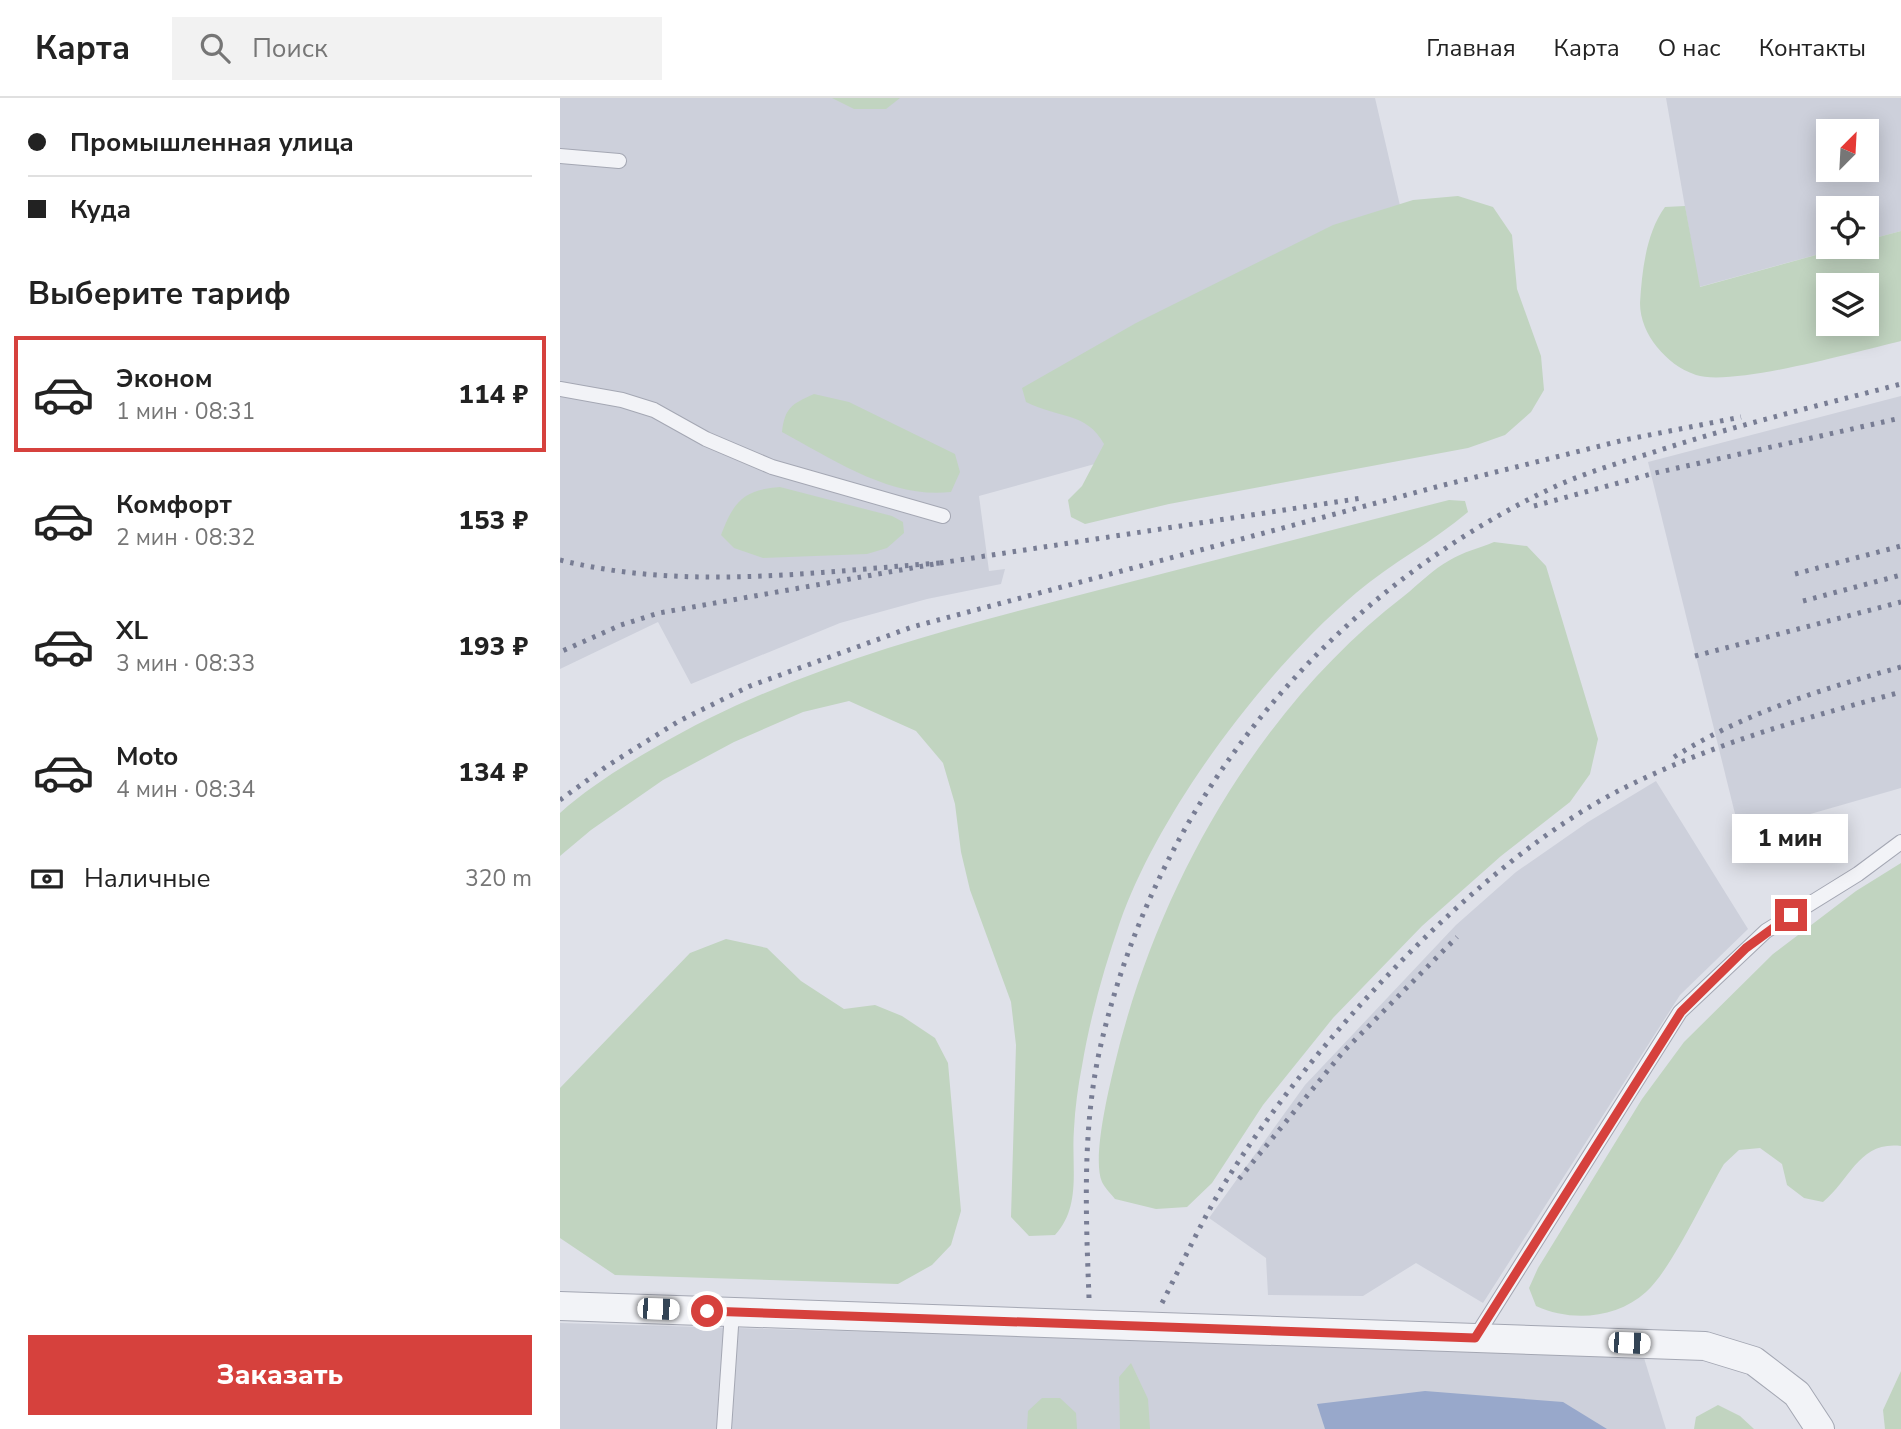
<!DOCTYPE html>
<html lang="ru">
<meta charset="utf-8">
<style>
:root{--surface:#fff;--page:#f2f2f2;--text:#222;--muted:#767676;--line:#e0e0e0;--accent:#d6413d}
body{margin:0;font-family:"Nunito Sans",sans-serif;background:var(--page);color:var(--text);height:100vh;display:flex;flex-direction:column;font-size:26px;white-space:nowrap}
*{box-sizing:border-box;margin:0}
p{font-size:23px;color:var(--muted)}
.icon{flex:none;width:38px;height:38px;fill:none;stroke:currentColor;stroke-width:2;stroke-linecap:round;stroke-linejoin:round}
.map{position:relative;flex:1;overflow:hidden}
.side{display:flex;flex-direction:column;background:var(--surface);width:560px}
.side>*{flex:none}
.banner{display:grid;align-content:center;height:154px;padding:0 28px;background:var(--surface)}
.needle{width:46px;rotate:24deg}
.buttons{position:absolute;left:1256px;top:21px;display:grid;gap:14px}
.buttons a{display:grid;place-items:center;width:63px;height:63px;border-radius:0px;background:var(--surface);box-shadow:0 4px 18px #0003;font-size:35px}
.end{position:absolute;width:32px;height:32px;margin:-16px;border:9px solid #d6413d;background:#fff;box-shadow:0 0 0 4px #fff}
.from{border-radius:50%}
.bubble{position:absolute;height:49px;border-radius:0px;background:var(--surface);box-shadow:0 4px 18px #0003;font-size:23px;font-weight:800;line-height:49px;text-align:center}
.car{position:absolute;width:21px;height:42px;margin:-21px -10px;border-radius:9px;box-shadow:0 0 5px 2px #0007;background:linear-gradient(#fff 24%,#345 0 40%,#fff 0 76%,#345 0 86%,#fff 0)}
.banner b{display:flex;align-items:center;gap:24px;height:66px;font-size:26px}
.banner b+b{border-top:2px solid var(--line)}
.banner i{width:18px;height:18px;background:var(--text)}
ul{padding:0;list-style:none}
li{display:flex;align-items:center;gap:21px;height:116px;margin:0 14px 10px;padding:0 14px;border:4px solid transparent;border-radius:0px}
li div{flex:1}
li b{display:block;font-size:26px}
li em{font-style:normal;font-weight:800}
li.on{border-color:var(--accent)}
li>.icon{width:63px;height:63px;stroke-width:1.5}
h2{padding:0 28px;font-size:32px;line-height:84px}
.pay{display:flex;align-items:center;gap:18px;height:77px;padding:0 28px;font-size:26px}
.pay p{margin-inline-start:auto}
.primary-button{display:flex;gap:14px;margin-top:auto;padding:14px 28px}
.primary-button a{flex:1;height:80px;border-radius:0px;background:var(--accent);color:#fff;font-size:28px;font-weight:800;line-height:80px;text-align:center}
header{display:flex;align-items:center;gap:42px;box-sizing:border-box;height:98px;padding:0 35px;background:var(--surface);border-bottom:2px solid var(--line)}
header strong{font-size:33px}
nav{display:flex;gap:38px;margin-inline-start:auto;font-size:24px}
.search{width:490px;height:63px;background:var(--page);display:flex;align-items:center;gap:18px;box-sizing:border-box;padding:0 24px;border-radius:0px;color:var(--muted);font-size:26px}
main{display:flex;flex:1;min-height:0}
.map>svg:first-child{display:block}
</style>
<header>
<strong>Карта</strong>
<div class="search"><svg class="icon" aria-label="search" viewBox="0 0 24 24"><circle cx="10" cy="10" r="6"/><path d="M15 15l6 6"/></svg>Поиск</div>
<nav><a>Главная</a><a>Карта</a><a>О нас</a><a>Контакты</a></nav>
</header>
<main>
<section class="side">
<div class="banner">
<b><i class="from"></i>Промышленная улица</b>
<b><i></i>Куда</b>
</div>
<h2>Выберите тариф</h2>
<ul>
<li class="on"><svg class="icon" aria-label="car" viewBox="0 0 24 24"><path d="M5 17H2v-5l4-1 3-4h7l3 4 3 1v5h-3M9 17h6M6 11h13"/><circle cx="7" cy="17" r="2"/><circle cx="17" cy="17" r="2"/></svg><div><b>Эконом</b><p>1 мин · 08:31</p></div><em>114 ₽</em></li>
<li><svg class="icon" aria-label="car" viewBox="0 0 24 24"><path d="M5 17H2v-5l4-1 3-4h7l3 4 3 1v5h-3M9 17h6M6 11h13"/><circle cx="7" cy="17" r="2"/><circle cx="17" cy="17" r="2"/></svg><div><b>Комфорт</b><p>2 мин · 08:32</p></div><em>153 ₽</em></li>
<li><svg class="icon" aria-label="car" viewBox="0 0 24 24"><path d="M5 17H2v-5l4-1 3-4h7l3 4 3 1v5h-3M9 17h6M6 11h13"/><circle cx="7" cy="17" r="2"/><circle cx="17" cy="17" r="2"/></svg><div><b>XL</b><p>3 мин · 08:33</p></div><em>193 ₽</em></li>
<li><svg class="icon" aria-label="car" viewBox="0 0 24 24"><path d="M5 17H2v-5l4-1 3-4h7l3 4 3 1v5h-3M9 17h6M6 11h13"/><circle cx="7" cy="17" r="2"/><circle cx="17" cy="17" r="2"/></svg><div><b>Moto</b><p>4 мин · 08:34</p></div><em>134 ₽</em></li>
</ul>
<div class="pay"><svg class="icon" aria-label="cash" viewBox="0 0 24 24"><path d="M3 7h18v10H3z"/><circle cx="12" cy="12" r="2"/></svg>Наличные<p>320 m</p></div>
<div class="primary-button"><a>Заказать</a></div>
</section>
<div class="map">
<svg width="1341" height="1331" viewBox="0 0 1341 1331">
<rect width="100%" height="100%" fill="#dfe1e9"/>
<!-- built -->
<g fill="#cdd0db" fill-rule="evenodd">
<path d="M0 0H815L878 271 419 398 429 473 445 471 441 486 367 501 280 525 131 586 98 524 0 571Z"/>
<path d="M1106 0H1341V133L1307 142V110H1269V149H1285L1139 189ZM1269 33H1307V72H1269Z"/>
<path d="M1341 298V690L1180 736 1088 364Z"/>
<path d="M1096 683 1188 831 1120 897 923 1205 856 1165 803 1198 708 1197 706 1160 649 1120 745 987 896 827 956 774 1028 724Z"/>
<path d="M0 1225 531 1240 1084 1260 1106 1331H0Z"/>
</g>
<!-- green -->
<g fill="#c1d4c0" fill-rule="evenodd">
<path d="M272 0H340L326 11H294Z"/>
<path d="M898 98 933 109 952 137 957 191 981 258 984 292 971 314 945 337 908 350 609 406 525 426 511 419 508 402 522 388 544 346C527 314 497 320 466 304L462 290 576 225 773 127 853 102Z"/>
<path d="M1125 108 1140 189 1285 149H1307V142L1341 133V243C1299 253 1172 289 1136 277 1119 271 1108 262 1097 249 1087 237 1080 221 1080 205 1082 173 1086 135 1105 109ZM1269 187H1307V226H1269Z"/>
<path d="M254 296 289 304 395 356 400 374 391 394C331 401 274 362 222 334 225 309 232 306 254 296Z"/>
<path d="M220 389 332 418 343 424 344 435 327 450 307 456 203 460 174 450 161 437C174 403 183 392 220 389Z"/>
<path d="M889 402 905 403 908 414C873 444 831 465 796 495 705 572 600 711 560 824 544 870 530 920 522 968 518 988 515 1010 514 1031 511 1068 522 1108 495 1137L469 1138 451 1119 456 947 451 904 410 792 401 754 395 706 383 665 356 633 289 603 243 614 174 644 103 682 31 732 0 758V715C29 689 63 668 96 649 232 570 383 532 535 493 653 463 771 432 889 402Z"/>
<path d="M934 444 967 448 986 468 1038 641 1030 676 1010 704 941 758 862 828 773 920 703 1007 652 1085 627 1109 596 1111 555 1101C551 1096 545 1090 542 1084 532 1061 548 995 554 969 596 791 697 611 844 498 859 486 873 471 890 462 903 454 920 450 934 444Z"/>
<path d="M1341 765V1048C1299 1043 1291 1081 1263 1104L1244 1100 1227 1087 1222 1066 1200 1050 1179 1052 1164 1066C1145 1098 1111 1172 1086 1194 1056 1221 1011 1224 976 1208L969 1190 978 1170 1082 1001 1124 944 1213 856 1296 793Z"/>
<path d="M166 841 207 850 241 883 284 911 315 907 342 918 375 940 388 965 401 1113 391 1147 372 1167 338 1186 55 1177 0 1140V990L130 855Z"/>
<path d="M571 1265 588 1301 590 1331H560L559 1279Z"/>
<path d="M1341 1273V1331H1325L1323 1312Z"/>
<path d="M482 1300H500L516 1315 517 1331H467L468 1313Z"/>
<path d="M1158 1307 1180 1318 1194 1331H1134L1136 1319Z"/>
</g>
<!-- water -->
<path fill="#98a8cb" d="M865 1293 1003 1304 1047 1331H765L757 1306Z"/>
<g fill="none" stroke-linecap="round" stroke-linejoin="round">
<!-- service casing -->
<g stroke="#a4a7b3" stroke-width="16">
<g id="service">
<path d="M0 58 59 63"/>
<path d="M0 291 62 302 94 312 146 341 212 369 383 418"/>
<path d="M915 1240 1120 914 1206 833 1298 776 1341 744"/>
<path d="M164 1331 172 1214"/>
</g>
</g>
<!-- minor casing -->
<g stroke="#a4a7b3" stroke-width="30">
<path id="minor" d="M0 1208 1145 1248 1194 1263 1237 1296 1260 1331"/>
</g>
<!-- service -->
<use href="#service" stroke="#f2f3f7" stroke-width="14"/>
<!-- minor -->
<use href="#minor" stroke="#f2f3f7" stroke-width="28"/>
<!-- rail -->
<g stroke="#787d94" stroke-width="5" stroke-dasharray="3.5 7" stroke-linecap="butt">
<path d="M974 408 1095 375 1341 320"/>
<path d="M0 462C124 493 254 474 380 465L99 515 61 527 0 554"/>
<path d="M380 465 802 400"/>
<path d="M1235 476 1341 448"/>
<path d="M1243 503 1341 477"/>
<path d="M1135 558 1341 504"/>
<path d="M1114 659C1184 615 1262 591 1341 569"/>
<path d="M0 702 47 668 119 623 190 588 352 529 880 388 1064 342 1181 319"/>
<path d="M679 1081 783 954 897 839"/>
<path d="M529 1200C526 1119 522 1035 539 955 594 706 764 497 994 389 1025 375 1058 365 1091 355 1173 328 1257 308 1341 286"/>
<path d="M602 1205C623 1164 642 1122 666 1083 751 946 917 764 1062 691 1151 646 1245 620 1341 594"/>
</g>
</g>
<g fill="none" stroke-linecap="round" stroke-linejoin="round">
<!-- route -->
<path stroke="#d6413d" stroke-width="9" d="M147 1213 915 1240 1121 914 1186 850 1231 817"/>
</g>
</svg>
<div class="buttons">
<a><svg class="needle" viewBox="-14 -14 28 28"><path d="M0-13l5 13h-10z" fill="#e53935"/><path d="M0 13l5-13h-10z" fill="#767676"/></svg></a>
<a><svg class="icon" aria-label="locate" viewBox="0 0 24 24"><circle cx="12" cy="12" r="6"/><path d="M12 2v4M12 18v4M2 12h4M18 12h4"/></svg></a>
<a><svg class="icon" aria-label="layers" viewBox="0 0 24 24"><path d="M12 4l9 5-9 5-9-5zM3 14l9 5 9-5"/></svg></a>
</div>
<i class="end from" style="left:147px;top:1213px"></i>
<i class="end" style="left:1231px;top:817px"></i>
<div class="bubble" style="left:1172px;top:716px;width:116px">1 мин</div>
<i class="car" style="left:98px;top:1211px;rotate:92deg"></i>
<i class="car" style="left:1069px;top:1245px;rotate:92deg"></i>
</div>
</main>
